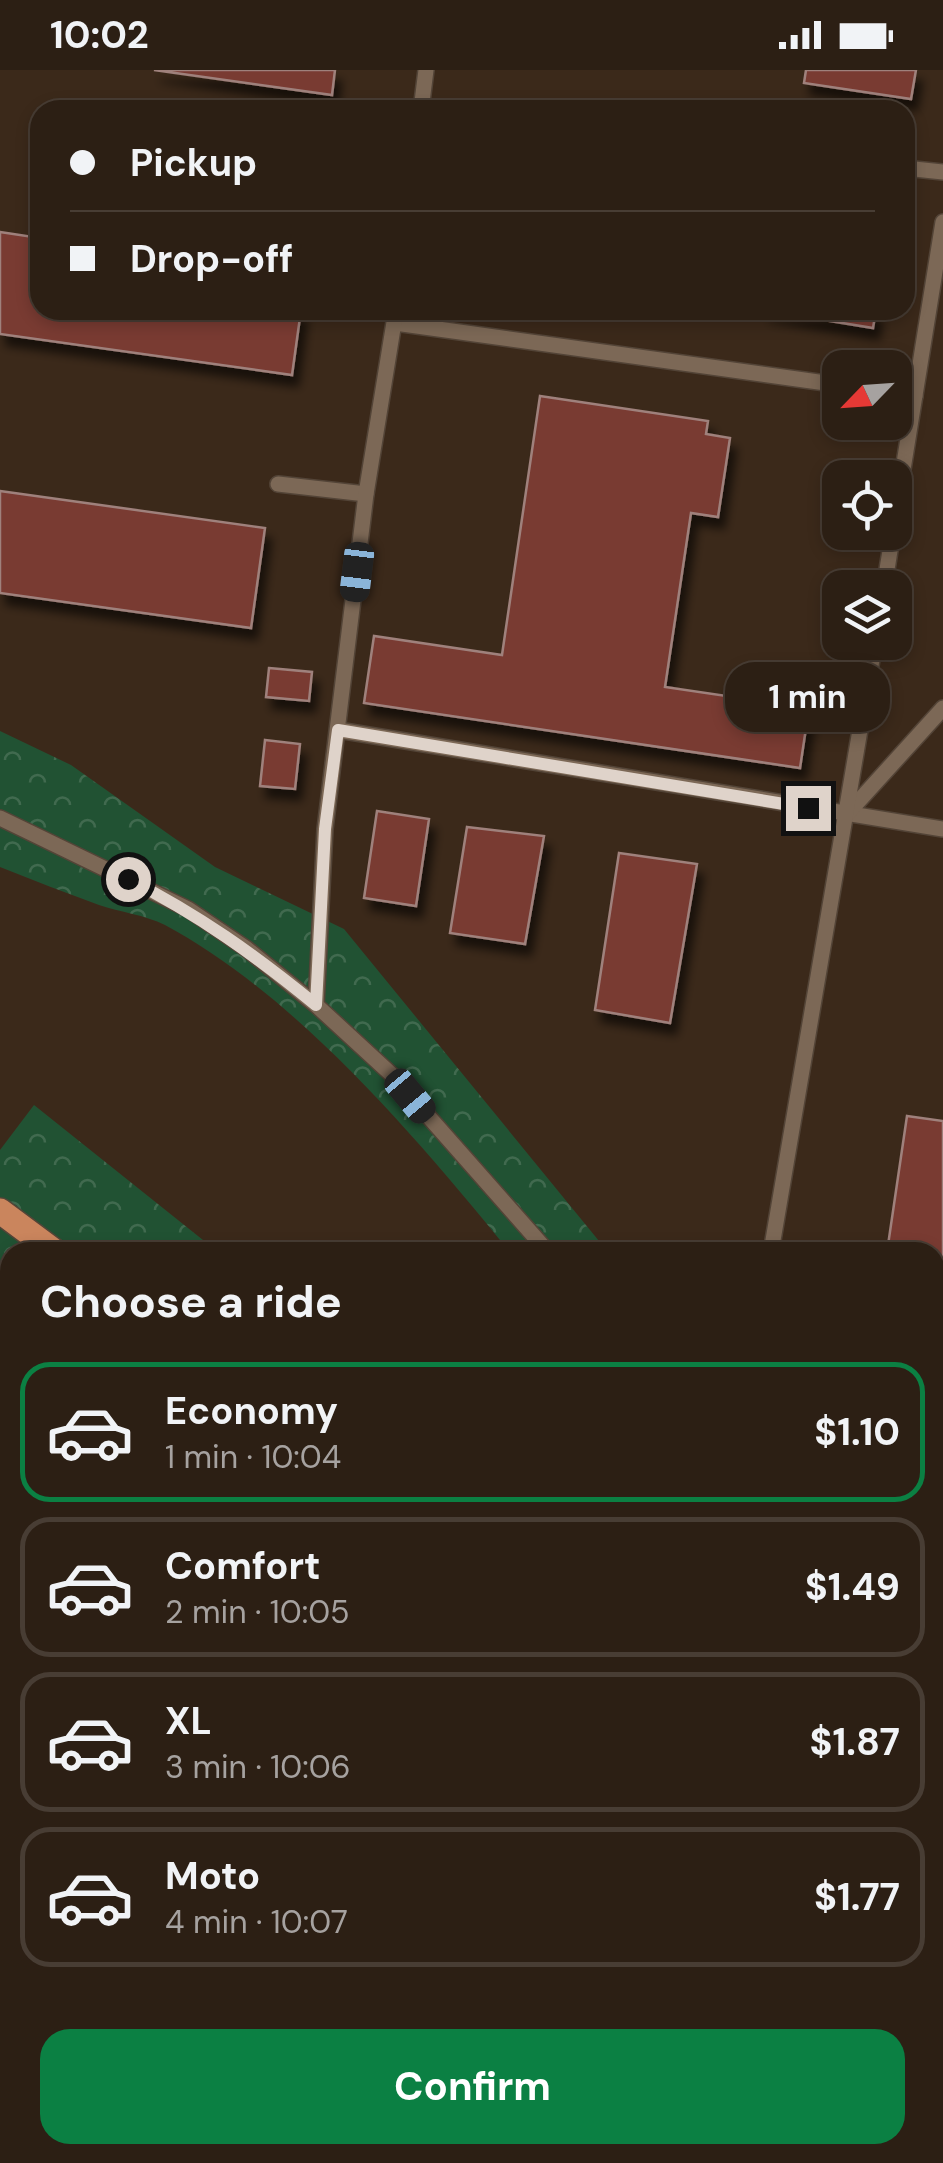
<!DOCTYPE html>
<meta charset="utf-8">
<style>
:root{--surface:#2c1f14;--page:#382c22;--text:#f1f3f6;--muted:#a6a2a0;--line:#483d34;--accent:#0b8043}
body{margin:0;font-family:"DM Sans",sans-serif;background:var(--page);color:var(--text);height:100vh;display:flex;flex-direction:column;font-size:38px;white-space:nowrap}
*{box-sizing:border-box;margin:0}
p{font-size:32px;color:var(--muted)}
.icon{flex:none;width:55px;height:55px;fill:none;stroke:currentColor;stroke-width:2;stroke-linecap:round;stroke-linejoin:round}
.map{position:relative;flex:1;overflow:hidden}
.sheet{position:absolute;left:0px;top:1172px;width:945px;height:922px;display:flex;flex-direction:column;background:var(--surface);border-radius:30px 30px 0 0;box-shadow:0 5px 15px #0003,0 0 0 2px var(--line)}
.sheet>*{flex:none}
.banner{position:absolute;left:30px;top:30px;width:885px;height:220px;border-radius:30px;box-shadow:0 5px 15px #0003,0 0 0 2px var(--line);display:grid;align-content:center;height:220px;padding:0 40px;background:var(--surface)}
.needle{width:65px;rotate:245deg}
.fabs{position:absolute;left:822px;top:280px;display:grid;gap:20px}
.fabs a{display:grid;place-items:center;width:90px;height:90px;border-radius:20px;background:var(--surface);box-shadow:0 5px 15px #0003,0 0 0 2px var(--line);font-size:50px}
.end{position:absolute;width:45px;height:45px;margin:-22px;border:12px solid #dfd3ca;background:#111;box-shadow:0 0 0 5px #111}
.from{border-radius:50%}
.bubble{position:absolute;height:70px;border-radius:30px;background:var(--surface);box-shadow:0 5px 15px #0003,0 0 0 2px var(--line);font-size:32px;font-weight:700;line-height:70px;text-align:center}
.car{position:absolute;width:30px;height:60px;margin:-30px -15px;border-radius:12px;box-shadow:0 0 8px 2px #0007;background:linear-gradient(#222 24%,#8ab4d8 0 40%,#222 0 76%,#8ab4d8 0 86%,#222 0)}
.banner b{display:flex;align-items:center;gap:35px;height:95px;font-size:38px}
.banner b+b{border-top:2px solid var(--line)}
.banner i{width:25px;height:25px;background:var(--text)}
ul{padding:0;list-style:none}
li{display:flex;align-items:center;gap:30px;height:140px;margin:0 20px 15px;padding:0 20px;border:5px solid var(--line);border-radius:30px}
li div{flex:1}
li b{display:block;font-size:38px}
li em{font-style:normal;font-weight:700}
li.active{border-color:var(--accent)}
li>.icon{width:90px;height:90px;stroke-width:1.5}
h2{padding:0 40px;font-size:45px;line-height:120px}
.button{display:flex;gap:20px;margin-top:auto;padding:20px 40px}
.button a{flex:1;height:115px;border-radius:30px;background:var(--accent);color:#fff;font-size:40px;font-weight:700;line-height:115px;text-align:center}
.status{display:flex;justify-content:space-between;align-items:center;height:70px;padding:0 50px;background:var(--surface);direction:ltr}
.status svg{height:28px;fill:currentColor}
.map>svg:first-child{display:block}
</style>
<div class="status"><b>10:02</b><svg viewBox="0 0 49 12"><path d="M0 12V9h3v3zM5 12V6h3v6zM10 12V3h3v9zM15 12V0h3v12zM26 1h20v11H26zM47 4h2v5h-2z"/></svg></div>
<div class="map">
<svg width="943" height="2093" viewBox="0 0 943 2093">
<defs>
<pattern id="forest-crowns" width="20" height="18" patternUnits="userSpaceOnUse" patternTransform="scale(2.5)"><rect width="20" height="18" fill="#215233"/><path d="M2 6a3 3 0 1 1 6 0M12 15a3 3 0 1 1 6 0" fill="none" stroke="#416a4f"/></pattern>
<filter id="shadow"><feDropShadow dx="6" dy="11" stdDeviation="5" flood-color="#0009"/></filter>
</defs>
<rect width="100%" height="100%" fill="#3b291a"/>
<!-- built -->
<g fill="#48311c">
<path d="M0 1468 10 1475V1534L0 1526Z"/>
<path d="M739 2085H819L829 2093H750Z"/>
</g>
<!-- forest -->
<g fill="url(#forest-crowns)">
<path d="M0 661 71 695 215 797 344 859 608 1182H510C415 1066 298 927 165 855 145 845 120 842 99 835 66 823 33 810 0 797Z"/>
<path d="M34 1035 218 1182H10V1475L0 1468V1080Z"/>
<path d="M0 1526 10 1534V1701L0 1693Z"/>
<path d="M935 1582 943 1591V2093H829L819 2085H935Z"/>
<path d="M494 2085H739L750 2093H504Z"/>
</g>
<!-- building -->
<g fill="#793a32" stroke="#9f817c" stroke-width="2.5" filter="url(#shadow)">
<path d="M154 0H335L332 25Z"/>
<path d="M806 0H916L911 29 804 13Z"/>
<path d="M0 162 40 168V240H301L292 305 0 264Z"/>
<path d="M763 240H876L873 258Z"/>
<path d="M540 326 708 351 706 364 730 368 718 447 691 443 665 617 809 638 800 698 364 633 374 566 502 585Z"/>
<path d="M0 421 265 458 251 558 0 523Z"/>
<path d="M269 598 312 602 309 631 266 627Z"/>
<path d="M265 670 300 674 295 719 260 716Z"/>
<path d="M377 741 429 749 416 836 364 828Z"/>
<path d="M467 757 544 766 525 874 450 863Z"/>
<path d="M619 783 697 794 670 953 595 940Z"/>
<path d="M907 1046 943 1051V1343L935 1342V1182H887Z"/>
<path d="M10 1946V2035L0 2038V1949Z"/>
</g>
<g fill="none" stroke-linecap="round" stroke-linejoin="round">
<!-- service casing -->
<g stroke="#534437" stroke-width="18">
<g id="service">
<path d="M421 40 426 0"/>
<path d="M905 98 943 102"/>
<path d="M395 253 840 315"/>
<path d="M895 323 915 326"/>
<path d="M278 414 366 424"/>
<path d="M895 449 943 152"/>
<path d="M884 518 893 462"/>
<path d="M338 660 943 759"/>
<path d="M847 744 943 638"/>
<path d="M0 748 188 839 247 879 316 935 391 1004 548 1182"/>
<path d="M316 935 325 759 366 424 396 240"/>
<path d="M771 1182 875 572"/>
<path d="M935 1636 943 1646"/>
</g>
</g>
<!-- primary casing -->
<g stroke="#534437" stroke-width="28">
<g id="primary">
<path d="M0 1141 55 1182"/>
<path d="M0 1226 10 1234"/>
<path d="M935 1848 943 1854"/>
<path d="M935 1927 943 1933"/>
</g>
</g>
<!-- path -->
<g stroke="#89796d" stroke-width="6" stroke-dasharray="8 8" stroke-linecap="butt">
<path d="M0 1315 10 1322"/>
<path d="M935 2028 943 2034"/>
</g>
<!-- service -->
<use href="#service" stroke="#7c6856" stroke-width="15"/>
<!-- primary -->
<use href="#primary" stroke="#ca855d" stroke-width="25"/>
<!-- rail -->
<g stroke="#928377" stroke-width="8" stroke-dasharray="20 10" stroke-linecap="butt">
<path d="M0 1494 10 1501"/>
<path d="M789 2085 800 2093"/>
</g>
</g>
<g fill="none" stroke-linecap="round" stroke-linejoin="round">
<!-- route -->
<path stroke="#dfd3ca" stroke-width="12" d="M128 809C199 845 255 885 316 935L325 759 338 660 808 738"/>
</g>
</svg>
<div class="fabs">
<a><svg class="needle" viewBox="-14 -14 28 28"><path d="M0-13l5 13h-10z" fill="#e53935"/><path d="M0 13l5-13h-10z" fill="#a6a2a0"/></svg></a>
<a><svg class="icon" aria-label="locate" viewBox="0 0 24 24"><circle cx="12" cy="12" r="6"/><path d="M12 2v4M12 18v4M2 12h4M18 12h4"/></svg></a>
<a><svg class="icon" aria-label="layers" viewBox="0 0 24 24"><path d="M12 4l9 5-9 5-9-5zM3 14l9 5 9-5"/></svg></a>
</div>
<i class="end from" style="left:128px;top:809px"></i>
<i class="end" style="left:808px;top:738px"></i>
<div class="bubble" style="left:725px;top:592px;width:165px">1 min</div>
<i class="car" style="left:357px;top:502px;rotate:187deg"></i>
<i class="car" style="left:410px;top:1026px;rotate:140deg"></i>
<div class="banner">
<b><i class="from"></i>Pickup</b>
<b><i></i>Drop-off</b>
</div>
<section class="sheet">
<h2>Choose a ride</h2>
<ul>
<li class="active"><svg class="icon" aria-label="car" viewBox="0 0 24 24"><path d="M5 17H2v-5l4-1 3-4h7l3 4 3 1v5h-3M9 17h6M6 11h13"/><circle cx="7" cy="17" r="2"/><circle cx="17" cy="17" r="2"/></svg><div><b>Economy</b><p>1 min · 10:04</p></div><em>$1.10</em></li>
<li><svg class="icon" aria-label="car" viewBox="0 0 24 24"><path d="M5 17H2v-5l4-1 3-4h7l3 4 3 1v5h-3M9 17h6M6 11h13"/><circle cx="7" cy="17" r="2"/><circle cx="17" cy="17" r="2"/></svg><div><b>Comfort</b><p>2 min · 10:05</p></div><em>$1.49</em></li>
<li><svg class="icon" aria-label="car" viewBox="0 0 24 24"><path d="M5 17H2v-5l4-1 3-4h7l3 4 3 1v5h-3M9 17h6M6 11h13"/><circle cx="7" cy="17" r="2"/><circle cx="17" cy="17" r="2"/></svg><div><b>XL</b><p>3 min · 10:06</p></div><em>$1.87</em></li>
<li><svg class="icon" aria-label="car" viewBox="0 0 24 24"><path d="M5 17H2v-5l4-1 3-4h7l3 4 3 1v5h-3M9 17h6M6 11h13"/><circle cx="7" cy="17" r="2"/><circle cx="17" cy="17" r="2"/></svg><div><b>Moto</b><p>4 min · 10:07</p></div><em>$1.77</em></li>
</ul>
<div class="button"><a>Confirm</a></div>
</section>
</div>
